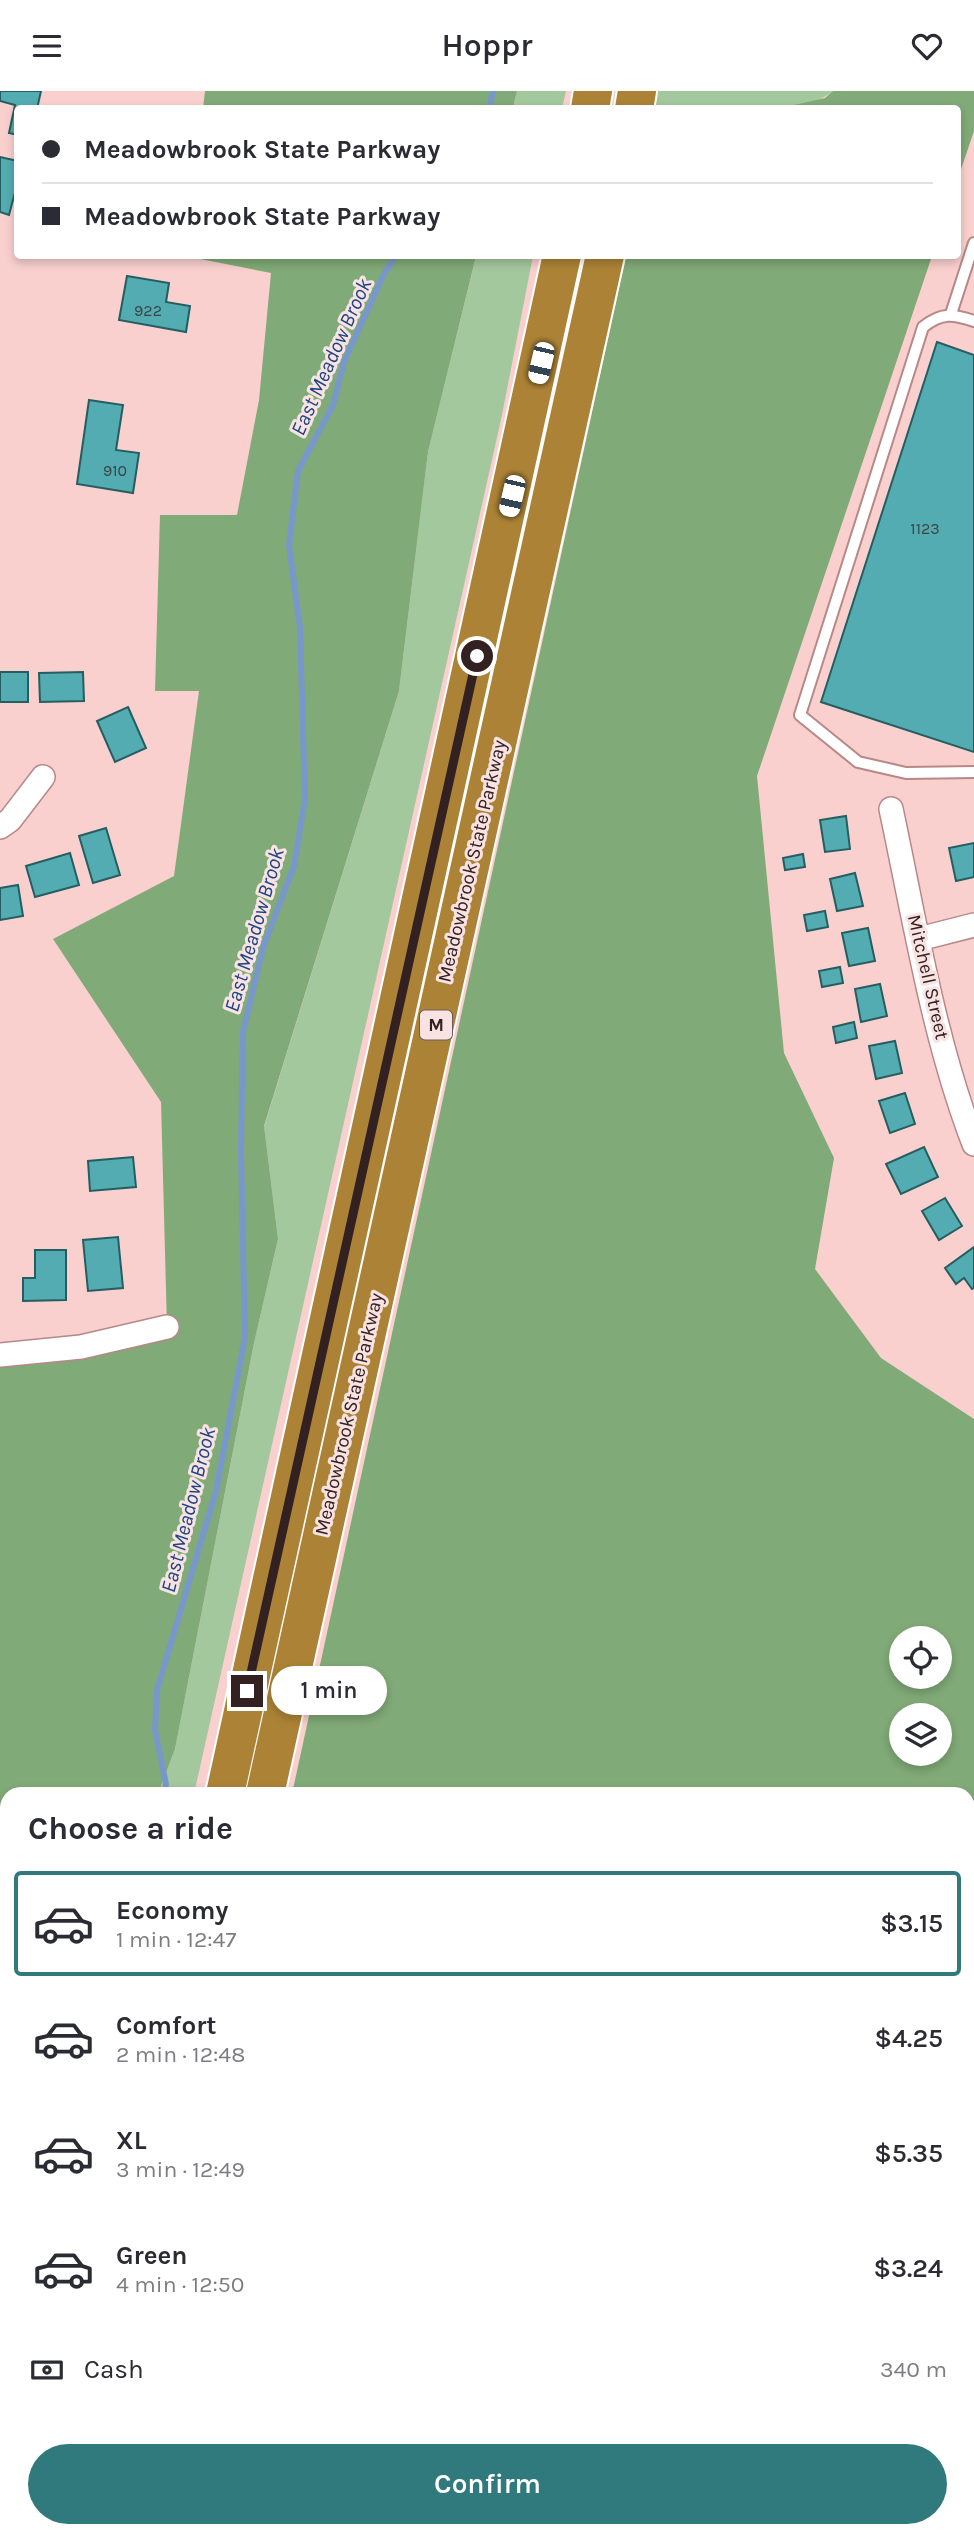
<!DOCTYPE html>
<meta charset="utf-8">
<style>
:root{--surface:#fff;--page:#f7f7f7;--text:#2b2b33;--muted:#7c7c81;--line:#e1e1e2;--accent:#30797d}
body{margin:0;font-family:Karla,sans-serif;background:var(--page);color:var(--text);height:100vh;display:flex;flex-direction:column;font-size:26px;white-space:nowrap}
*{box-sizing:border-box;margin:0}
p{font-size:23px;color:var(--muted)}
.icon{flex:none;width:38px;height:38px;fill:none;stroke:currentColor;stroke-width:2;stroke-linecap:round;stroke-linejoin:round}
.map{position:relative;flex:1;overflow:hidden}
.sheet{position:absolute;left:0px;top:1696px;width:975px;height:751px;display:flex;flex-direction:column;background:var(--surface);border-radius:21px 21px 0 0;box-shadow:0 4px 10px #0003}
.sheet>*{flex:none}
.hud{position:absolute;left:14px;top:14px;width:947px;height:154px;border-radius:7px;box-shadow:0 4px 10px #0003;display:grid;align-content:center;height:154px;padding:0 28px;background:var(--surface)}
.controls{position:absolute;left:889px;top:1535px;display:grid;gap:14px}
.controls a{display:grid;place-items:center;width:63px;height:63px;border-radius:50%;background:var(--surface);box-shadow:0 4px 10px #0003;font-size:35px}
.end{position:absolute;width:32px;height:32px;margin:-16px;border:9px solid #332020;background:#fff;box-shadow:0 0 0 4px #fff}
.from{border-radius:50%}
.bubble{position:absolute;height:49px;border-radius:24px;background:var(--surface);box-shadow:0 4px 10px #0003;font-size:23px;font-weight:600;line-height:49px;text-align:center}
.car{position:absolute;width:21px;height:42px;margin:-21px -10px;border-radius:9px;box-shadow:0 0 5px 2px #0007;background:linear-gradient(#fff 24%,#345 0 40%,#fff 0 76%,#345 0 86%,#fff 0)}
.hud b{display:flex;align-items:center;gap:24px;height:66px;font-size:26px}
.hud b+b{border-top:2px solid var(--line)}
.hud i{width:18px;height:18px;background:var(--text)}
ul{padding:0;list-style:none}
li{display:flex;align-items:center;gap:21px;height:105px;margin:0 14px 10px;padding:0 14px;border:4px solid transparent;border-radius:7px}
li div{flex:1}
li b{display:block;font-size:26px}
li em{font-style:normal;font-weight:600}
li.current{border-color:var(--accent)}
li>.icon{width:63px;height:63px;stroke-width:1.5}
h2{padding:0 28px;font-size:32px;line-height:84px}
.pay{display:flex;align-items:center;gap:18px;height:77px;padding:0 28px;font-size:26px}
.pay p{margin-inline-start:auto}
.action{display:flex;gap:14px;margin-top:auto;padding:14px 28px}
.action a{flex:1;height:80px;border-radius:42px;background:var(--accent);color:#fff;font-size:28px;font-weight:600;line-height:80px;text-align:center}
header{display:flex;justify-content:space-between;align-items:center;height:91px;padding:0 28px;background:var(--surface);font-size:32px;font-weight:600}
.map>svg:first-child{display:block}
</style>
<header><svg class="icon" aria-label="menu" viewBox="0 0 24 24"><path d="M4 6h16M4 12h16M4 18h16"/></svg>Hoppr<svg class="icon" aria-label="heart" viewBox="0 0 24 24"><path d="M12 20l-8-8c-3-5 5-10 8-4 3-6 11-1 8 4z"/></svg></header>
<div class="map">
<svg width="974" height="2446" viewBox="0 0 974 2446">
<rect width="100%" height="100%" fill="#f9d0ce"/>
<!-- green -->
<g fill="#a4c89d">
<path d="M517 0H566L562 17 513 18Z"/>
<path d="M656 0H833C804 27 694 17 653 18Z"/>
<path d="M476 165H533L502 324 194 1703H158L175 1658 254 1252 278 1148 264 1036 399 600 428 361Z"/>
<path d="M7 2224V2440H33L31 2446H0V2258Z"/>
<path d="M580 2440H628L630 2446H585Z"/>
<path d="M735 2440H942L947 2446H721Z"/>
</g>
<!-- forest -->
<g fill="#80aa77" fill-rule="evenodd">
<path d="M205 0H517L513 17H203Z"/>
<path d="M833 0H974V40L957 90V18L781 17 825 7Z"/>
<path d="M185 165H476L428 361 399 600 264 1035 278 1148 254 1252 175 1658 158 1703H7V2224L0 2258V1264L167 1236 161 1011 53 848 174 785 199 600H155L160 424H237L259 309 271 182Z"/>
<path d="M626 165H932L757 685 784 962 834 1067 815 1178 881 1267 974 1328V1736L968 1738V1703H292ZM901 1547H940V1586H901ZM940 1624V1662H901V1624Z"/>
<path d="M974 2160V2248L968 2258V2171Z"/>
<path d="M132 2440H580L585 2446H131Z"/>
<path d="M628 2440H735L721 2446H630Z"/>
</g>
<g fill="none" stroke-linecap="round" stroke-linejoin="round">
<!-- stream -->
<g stroke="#7897cb" stroke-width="6">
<path d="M489 18 493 0"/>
<path d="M164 1703 166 1693 155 1639 157 1599 216 1400 245 1246 241 1061 243 941 263 857 294 775 305 708 300 537 289 454 298 380 333 314 344 271 383 185 396 164"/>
<path d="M0 2106 7 2087"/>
</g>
</g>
<!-- building -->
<g fill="#53acb1" stroke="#255e61" stroke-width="2">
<path d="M0 0H41L37 18H18V44L9 42 15 14 0 10Z"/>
<path d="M0 66 18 70V90L9 124 0 121Z"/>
<path d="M127 185 169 192 166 211 190 215 186 241 119 229Z"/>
<path d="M937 251 974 264V661L821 611Z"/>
<path d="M89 309 123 314 116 359 139 362 133 402 77 393Z"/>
<rect x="0" y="581" width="28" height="30"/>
<path d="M83 581 84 610 40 611 39 582Z"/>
<path d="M128 616 146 657 115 671 97 630Z"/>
<path d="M846 725 850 758 825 761 820 729Z"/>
<path d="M106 737 120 784 93 792 79 745Z"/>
<path d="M974 752V786L956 790 949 757Z"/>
<path d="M70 762 79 794 35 806 26 775Z"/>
<path d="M803 763 805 776 785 779 783 767Z"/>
<path d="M855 782 863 815 837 820 830 788Z"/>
<path d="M18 794 23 825 0 829V797Z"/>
<path d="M825 820 828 836 807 840 804 824Z"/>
<path d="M868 837 875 870 849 875 842 842Z"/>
<path d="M840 876 843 892 822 896 819 880Z"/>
<path d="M880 893 887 925 861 931 855 898Z"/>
<path d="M854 931 857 947 836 952 833 936Z"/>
<path d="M895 950 902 982 876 988 869 955Z"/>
<path d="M905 1002 915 1033 890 1042 879 1010Z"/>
<path d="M924 1056 938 1086 901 1103 886 1073Z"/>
<path d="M133 1066 136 1096 90 1100 88 1070Z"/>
<path d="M945 1107 962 1135 939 1149 922 1120Z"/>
<path d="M118 1146 123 1197 88 1200 83 1149Z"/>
<path d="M974 1156V1197L972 1198 964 1187 956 1193 945 1177Z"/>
<path d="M35 1159H66V1209L23 1210V1187H35Z"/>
<path d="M969 1981H974V2030Z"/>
<path d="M968 2060 974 2064V2110L968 2106Z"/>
<path d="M968 2119 974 2123V2154L968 2164Z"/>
</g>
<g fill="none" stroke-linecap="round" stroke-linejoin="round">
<!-- service casing -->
<g stroke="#b78886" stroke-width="14">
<g id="service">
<path d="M951 223 974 152"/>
<path d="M974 230C953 223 942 221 923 236L800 624 858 671 906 682 974 681"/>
<path d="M968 1891 974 1886"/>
<path d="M915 2440 919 2446"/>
<path d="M733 2446 747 2440"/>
</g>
</g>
<!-- minor casing -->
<g stroke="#b78886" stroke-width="26">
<g id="minor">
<path d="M891 718C915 830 933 946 974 1053"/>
<path d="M0 736 10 729 43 686"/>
<path d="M919 848 974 834"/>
<path d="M0 1264 81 1256 167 1236"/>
</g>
</g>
<!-- motorway casing -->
<g stroke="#fff" stroke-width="42">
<g id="motorway">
<path d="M590 18 593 0"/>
<path d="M634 18 637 0"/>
<path d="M225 1703 562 164"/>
<path d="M265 1703 605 164"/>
<path d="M59 2446 61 2440"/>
<path d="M100 2446 101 2440"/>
</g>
</g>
<!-- path -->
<path stroke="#b29190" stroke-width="3.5" stroke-dasharray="3.5 3.5" stroke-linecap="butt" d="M968 1801 974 1810"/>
<!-- service -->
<use href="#service" stroke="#fff" stroke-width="10"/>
<!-- minor -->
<use href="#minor" stroke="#fff" stroke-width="23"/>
<!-- motorway -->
<use href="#motorway" stroke="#ac8336" stroke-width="38"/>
</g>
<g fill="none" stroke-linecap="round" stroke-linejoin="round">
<!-- route -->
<path stroke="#332020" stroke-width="9" d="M247 1600 477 565"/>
</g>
<g text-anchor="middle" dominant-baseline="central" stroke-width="6" stroke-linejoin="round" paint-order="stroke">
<!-- number labels -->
<g font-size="16" fill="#3b4344">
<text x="148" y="219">922</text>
<text x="115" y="379">910</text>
<text x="925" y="437">1123</text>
</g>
<!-- shield labels -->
<rect fill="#f8e3e2" stroke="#6e5a5a" stroke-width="2" x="420" y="919.5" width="32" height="29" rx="5"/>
<g font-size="18" font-weight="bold" fill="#332020">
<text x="436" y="934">M</text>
</g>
<!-- street labels -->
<g font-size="19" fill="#332020" stroke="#f8e3e2">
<text transform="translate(472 770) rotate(-77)">Meadowbrook State Parkway</text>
<text transform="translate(928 886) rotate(77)">Mitchell Street</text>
<text transform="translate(349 1323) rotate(-77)">Meadowbrook State Parkway</text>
</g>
<!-- water labels -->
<g font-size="21" font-style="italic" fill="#1e4483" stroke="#f8e3e2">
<text transform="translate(331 266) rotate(-66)">East Meadow Brook</text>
<text transform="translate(254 839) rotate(-74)">East Meadow Brook</text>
<text transform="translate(188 1419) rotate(-76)">East Meadow Brook</text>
</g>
</g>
</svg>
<div class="controls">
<a><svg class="icon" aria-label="locate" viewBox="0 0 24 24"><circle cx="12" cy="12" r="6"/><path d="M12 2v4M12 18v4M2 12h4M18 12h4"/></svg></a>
<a><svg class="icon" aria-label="layers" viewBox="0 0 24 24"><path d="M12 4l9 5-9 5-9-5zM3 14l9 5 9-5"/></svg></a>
</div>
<i class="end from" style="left:477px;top:565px"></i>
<i class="end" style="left:247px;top:1600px"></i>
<div class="bubble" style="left:271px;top:1575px;width:116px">1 min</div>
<i class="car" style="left:541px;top:272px;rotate:193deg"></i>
<i class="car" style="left:512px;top:405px;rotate:193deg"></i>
<div class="hud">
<b><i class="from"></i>Meadowbrook State Parkway</b>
<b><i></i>Meadowbrook State Parkway</b>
</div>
<section class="sheet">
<h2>Choose a ride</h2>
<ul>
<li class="current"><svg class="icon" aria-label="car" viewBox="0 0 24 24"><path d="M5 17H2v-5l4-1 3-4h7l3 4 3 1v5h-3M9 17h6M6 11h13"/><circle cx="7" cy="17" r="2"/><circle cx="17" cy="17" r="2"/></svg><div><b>Economy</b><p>1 min · 12:47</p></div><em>$3.15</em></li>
<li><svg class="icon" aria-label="car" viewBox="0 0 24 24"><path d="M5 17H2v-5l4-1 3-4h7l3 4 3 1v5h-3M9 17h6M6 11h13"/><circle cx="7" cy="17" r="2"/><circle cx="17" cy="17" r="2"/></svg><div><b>Comfort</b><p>2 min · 12:48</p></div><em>$4.25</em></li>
<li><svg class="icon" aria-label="car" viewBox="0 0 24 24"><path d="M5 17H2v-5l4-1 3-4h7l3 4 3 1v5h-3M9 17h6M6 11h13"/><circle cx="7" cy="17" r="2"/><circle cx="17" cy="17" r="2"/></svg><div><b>XL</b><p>3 min · 12:49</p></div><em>$5.35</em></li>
<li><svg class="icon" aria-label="car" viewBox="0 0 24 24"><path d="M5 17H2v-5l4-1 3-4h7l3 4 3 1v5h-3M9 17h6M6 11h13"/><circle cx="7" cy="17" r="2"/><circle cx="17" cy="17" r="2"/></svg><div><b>Green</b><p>4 min · 12:50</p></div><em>$3.24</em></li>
</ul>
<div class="pay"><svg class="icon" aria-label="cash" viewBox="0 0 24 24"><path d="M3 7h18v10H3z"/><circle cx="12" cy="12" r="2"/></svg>Cash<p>340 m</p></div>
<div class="action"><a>Confirm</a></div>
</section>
</div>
